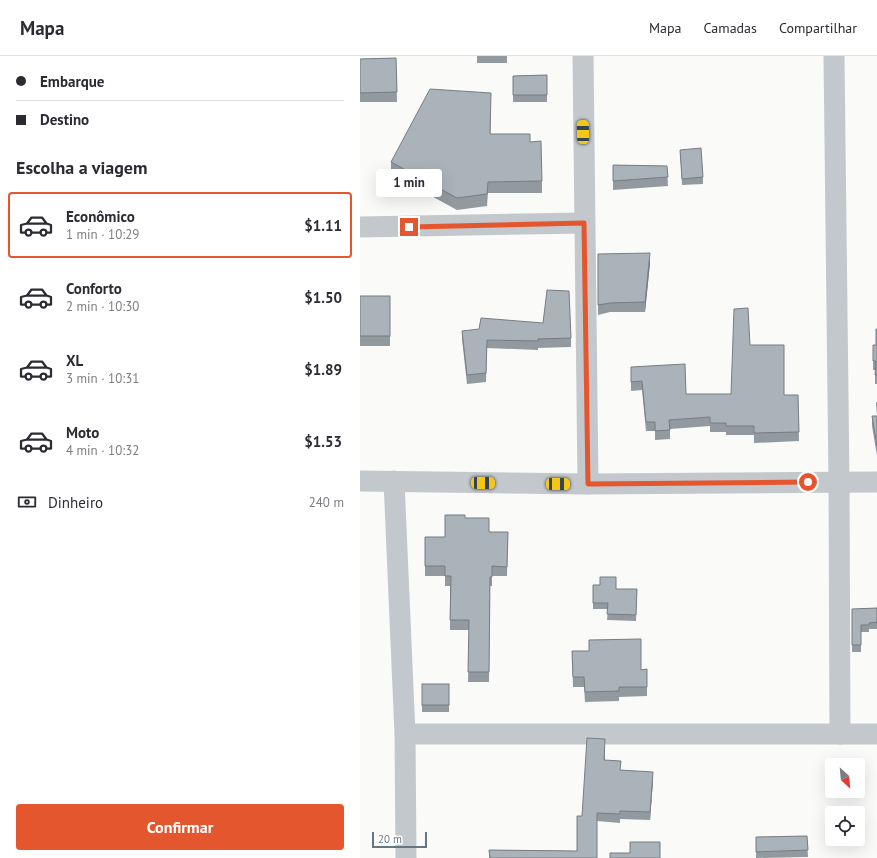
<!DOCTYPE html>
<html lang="pt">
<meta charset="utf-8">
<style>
:root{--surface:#fff;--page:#f7f7f7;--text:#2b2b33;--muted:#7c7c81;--line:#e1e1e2;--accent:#e4572e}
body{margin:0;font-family:"PT Sans",sans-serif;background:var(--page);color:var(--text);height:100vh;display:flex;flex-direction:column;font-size:15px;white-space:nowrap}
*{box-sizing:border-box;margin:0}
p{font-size:13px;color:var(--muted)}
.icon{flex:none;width:22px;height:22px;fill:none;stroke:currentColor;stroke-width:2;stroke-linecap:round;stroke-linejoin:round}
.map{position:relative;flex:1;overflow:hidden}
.details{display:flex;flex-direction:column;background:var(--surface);width:360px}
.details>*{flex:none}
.banner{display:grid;align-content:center;height:88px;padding:0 16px;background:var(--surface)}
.needle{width:26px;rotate:154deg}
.fabs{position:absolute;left:465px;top:702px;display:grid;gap:8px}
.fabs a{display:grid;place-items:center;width:40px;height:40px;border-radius:4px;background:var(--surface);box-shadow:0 4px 16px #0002;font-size:20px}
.scale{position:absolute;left:12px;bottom:10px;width:55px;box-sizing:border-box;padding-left:4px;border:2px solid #657683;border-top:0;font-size:11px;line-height:14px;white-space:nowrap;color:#657683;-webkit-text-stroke:3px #fff;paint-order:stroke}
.end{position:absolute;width:18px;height:18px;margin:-9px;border:5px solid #e4572e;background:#fff;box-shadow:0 0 0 2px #fff}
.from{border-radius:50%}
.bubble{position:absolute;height:28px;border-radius:4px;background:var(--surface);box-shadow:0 4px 16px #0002;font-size:13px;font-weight:700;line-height:28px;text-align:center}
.car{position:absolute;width:12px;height:24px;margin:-12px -6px;border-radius:5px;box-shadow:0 0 3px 1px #0007;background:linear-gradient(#f5c518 24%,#345 0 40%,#f5c518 0 76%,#345 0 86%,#f5c518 0)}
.banner b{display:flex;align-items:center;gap:14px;height:38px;font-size:15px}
.banner b+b{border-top:1px solid var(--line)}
.banner i{width:10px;height:10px;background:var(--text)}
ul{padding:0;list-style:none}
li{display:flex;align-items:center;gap:12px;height:66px;margin:0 8px 6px;padding:0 8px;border:2px solid transparent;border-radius:4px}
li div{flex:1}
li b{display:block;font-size:15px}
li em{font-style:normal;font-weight:700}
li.selected{border-color:var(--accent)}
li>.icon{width:36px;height:36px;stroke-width:1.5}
h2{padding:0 16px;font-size:18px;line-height:48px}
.pay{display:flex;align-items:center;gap:10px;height:44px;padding:0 16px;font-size:15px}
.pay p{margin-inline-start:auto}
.action{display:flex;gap:8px;margin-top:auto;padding:8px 16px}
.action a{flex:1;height:46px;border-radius:4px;background:var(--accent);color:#fff;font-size:16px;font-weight:700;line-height:46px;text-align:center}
header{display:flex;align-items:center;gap:24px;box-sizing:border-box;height:56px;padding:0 20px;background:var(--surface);border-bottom:1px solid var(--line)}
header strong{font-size:19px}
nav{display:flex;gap:22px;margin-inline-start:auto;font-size:14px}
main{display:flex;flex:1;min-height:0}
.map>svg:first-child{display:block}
</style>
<header>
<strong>Mapa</strong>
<nav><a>Mapa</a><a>Camadas</a><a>Compartilhar</a></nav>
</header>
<main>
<section class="details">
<div class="banner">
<b><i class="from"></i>Embarque</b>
<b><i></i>Destino</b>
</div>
<h2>Escolha a viagem</h2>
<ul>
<li class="selected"><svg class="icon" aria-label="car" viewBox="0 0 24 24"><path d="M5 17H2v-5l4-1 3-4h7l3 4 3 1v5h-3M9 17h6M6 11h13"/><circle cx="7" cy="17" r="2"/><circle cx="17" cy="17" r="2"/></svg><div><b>Econômico</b><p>1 min · 10:29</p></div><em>$1.11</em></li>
<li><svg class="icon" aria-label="car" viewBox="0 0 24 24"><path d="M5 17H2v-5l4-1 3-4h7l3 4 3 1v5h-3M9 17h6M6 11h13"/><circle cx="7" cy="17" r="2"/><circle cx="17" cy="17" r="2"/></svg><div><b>Conforto</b><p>2 min · 10:30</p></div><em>$1.50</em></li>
<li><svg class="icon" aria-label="car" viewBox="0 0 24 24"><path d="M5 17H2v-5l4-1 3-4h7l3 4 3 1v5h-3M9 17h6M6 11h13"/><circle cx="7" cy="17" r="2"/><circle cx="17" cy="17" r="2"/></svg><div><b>XL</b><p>3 min · 10:31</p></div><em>$1.89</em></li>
<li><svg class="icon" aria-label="car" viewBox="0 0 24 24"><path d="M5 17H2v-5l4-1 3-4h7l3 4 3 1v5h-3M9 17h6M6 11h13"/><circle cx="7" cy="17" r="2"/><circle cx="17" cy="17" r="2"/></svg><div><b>Moto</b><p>4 min · 10:32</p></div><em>$1.53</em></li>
</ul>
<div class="pay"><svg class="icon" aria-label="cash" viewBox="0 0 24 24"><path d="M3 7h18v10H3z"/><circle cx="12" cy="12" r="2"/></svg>Dinheiro<p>240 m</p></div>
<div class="action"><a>Confirmar</a></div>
</section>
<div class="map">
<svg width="517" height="802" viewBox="0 0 517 802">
<rect width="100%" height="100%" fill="#fafaf8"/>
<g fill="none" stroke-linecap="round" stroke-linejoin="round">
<!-- minor -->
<g stroke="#c3c8cc" stroke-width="21">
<path d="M223 0 228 428"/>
<path d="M474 0 479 426 480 678"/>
<path d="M0 171 224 167"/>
<path d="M0 425 228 428 517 426"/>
<path d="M34 425 45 678 46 802"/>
<path d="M45 678H517"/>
</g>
</g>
<!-- wall -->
<g fill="#929a9f">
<rect x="117" y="0" width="30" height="7"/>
<path d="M36 2 37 46H0V3Z"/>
<path d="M187 19V46H153V20Z"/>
<path d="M131 49 130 78 170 86 182 125V137H128L127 150 97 154 31 118V106Z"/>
<path d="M320 94 343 121V128L322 129Z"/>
<path d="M253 109 307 110 308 130 253 134Z"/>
<path d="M238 198 290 207 285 256H250L238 259Z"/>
<rect x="0" y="240" width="30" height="50"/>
<path d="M517 273V328H515V314H513V289H516Z"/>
<path d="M102 275 211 282V291L178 292V294L127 292 126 326 107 328 102 283Z"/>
<path d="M390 289 424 339H438L439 385 394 387V379H366V376H350V370L310 373V383L295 384V375H286L282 334 271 335V311L326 338H371Z"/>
<path d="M516 346H517V400L512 370V360H517Z"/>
<path d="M105 462 129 476H148L147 520H132V530H130L129 626H108L109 574H90V530H85V520H65V481H85Z"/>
<path d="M233 529 256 533H277L276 565 247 564 248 553H233Z"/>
<path d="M517 552V573H509V576H501V596H492V553Z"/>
<path d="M212 595 281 614 287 613V640L259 641V645L225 646 224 631H213Z"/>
<rect x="62" y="628" width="27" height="28"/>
<path d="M245 691V704L261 714 293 724 290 764 260 763V767L237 765V802H129V794L217 795 222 760Z"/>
<path d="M447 780 448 801 396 802V781Z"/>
</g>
<!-- shaded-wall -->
<g fill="#777d82">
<path d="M131 37V49L130 90V78Z"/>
<path d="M290 197V207L285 256V246Z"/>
<path d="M293 716V724L290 764V756Z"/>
</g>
<!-- building -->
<g fill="#aab3b9" stroke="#777d82">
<path d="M36 2 37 36 0 37V3Z"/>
<path d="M187 19V39H153V20Z"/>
<path d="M70 33 131 37 130 78H170V86L181 85 182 125 128 126 127 138 97 142 31 106Z"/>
<path d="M341 92 343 121 322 123 320 94Z"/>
<path d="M253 109 307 110 308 121 253 125Z"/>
<path d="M290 197 285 246 250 247 238 249V198Z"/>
<path d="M187 234 209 235 211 282 178 283V285L127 284 126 317 107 319 102 275 119 273 121 262 183 267Z"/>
<rect x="0" y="240" width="30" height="40"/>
<path d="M388 252 390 289H424V339H438L439 376 394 377V370H366V367H350V361L309 364 310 374 295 375V366H286L282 325 271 326V311L325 308 326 338H371L374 253Z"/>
<path d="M516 273H517V319H515L516 305H513V289H516Z"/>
<path d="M512 360H517V390Z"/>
<path d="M85 459H105V462H129V476H148L147 511 132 510V521H130L129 616H108L109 564H90L91 520H85V510H65V481H85Z"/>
<path d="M240 521H256V533H277L276 559 247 558 248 547H233V529H240Z"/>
<path d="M517 552V566L509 567V569H501V589H492V553Z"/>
<path d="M281 583V614L287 613V631H259V635L225 636 224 621H213L212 595H229V584Z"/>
<rect x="62" y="628" width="27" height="21"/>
<path d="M227 682 245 683 244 704 261 705 260 714 293 716 290 756 260 755V758L237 757V802H130L129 794 217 795V760H222Z"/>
<path d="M447 780 448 794 396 796V781Z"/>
<path d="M270 786H300V802H250V797H270Z"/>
</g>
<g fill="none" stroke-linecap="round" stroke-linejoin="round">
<!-- route -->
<path stroke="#e4572e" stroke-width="5" d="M49 171 224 167 228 428 448 426"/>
</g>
</svg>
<div class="fabs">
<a><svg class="needle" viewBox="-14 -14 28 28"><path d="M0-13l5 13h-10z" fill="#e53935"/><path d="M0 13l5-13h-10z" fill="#7c7c81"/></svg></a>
<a><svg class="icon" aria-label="locate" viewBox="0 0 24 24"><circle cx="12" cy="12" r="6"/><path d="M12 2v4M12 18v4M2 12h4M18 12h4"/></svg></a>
</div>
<div class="scale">20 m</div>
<i class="end from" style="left:448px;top:426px"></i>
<i class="end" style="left:49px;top:171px"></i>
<div class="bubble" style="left:16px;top:113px;width:66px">1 min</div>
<i class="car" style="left:223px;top:76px;rotate:359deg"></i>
<i class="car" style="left:123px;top:427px;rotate:91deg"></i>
<i class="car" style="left:198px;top:428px;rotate:91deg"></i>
</div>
</main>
